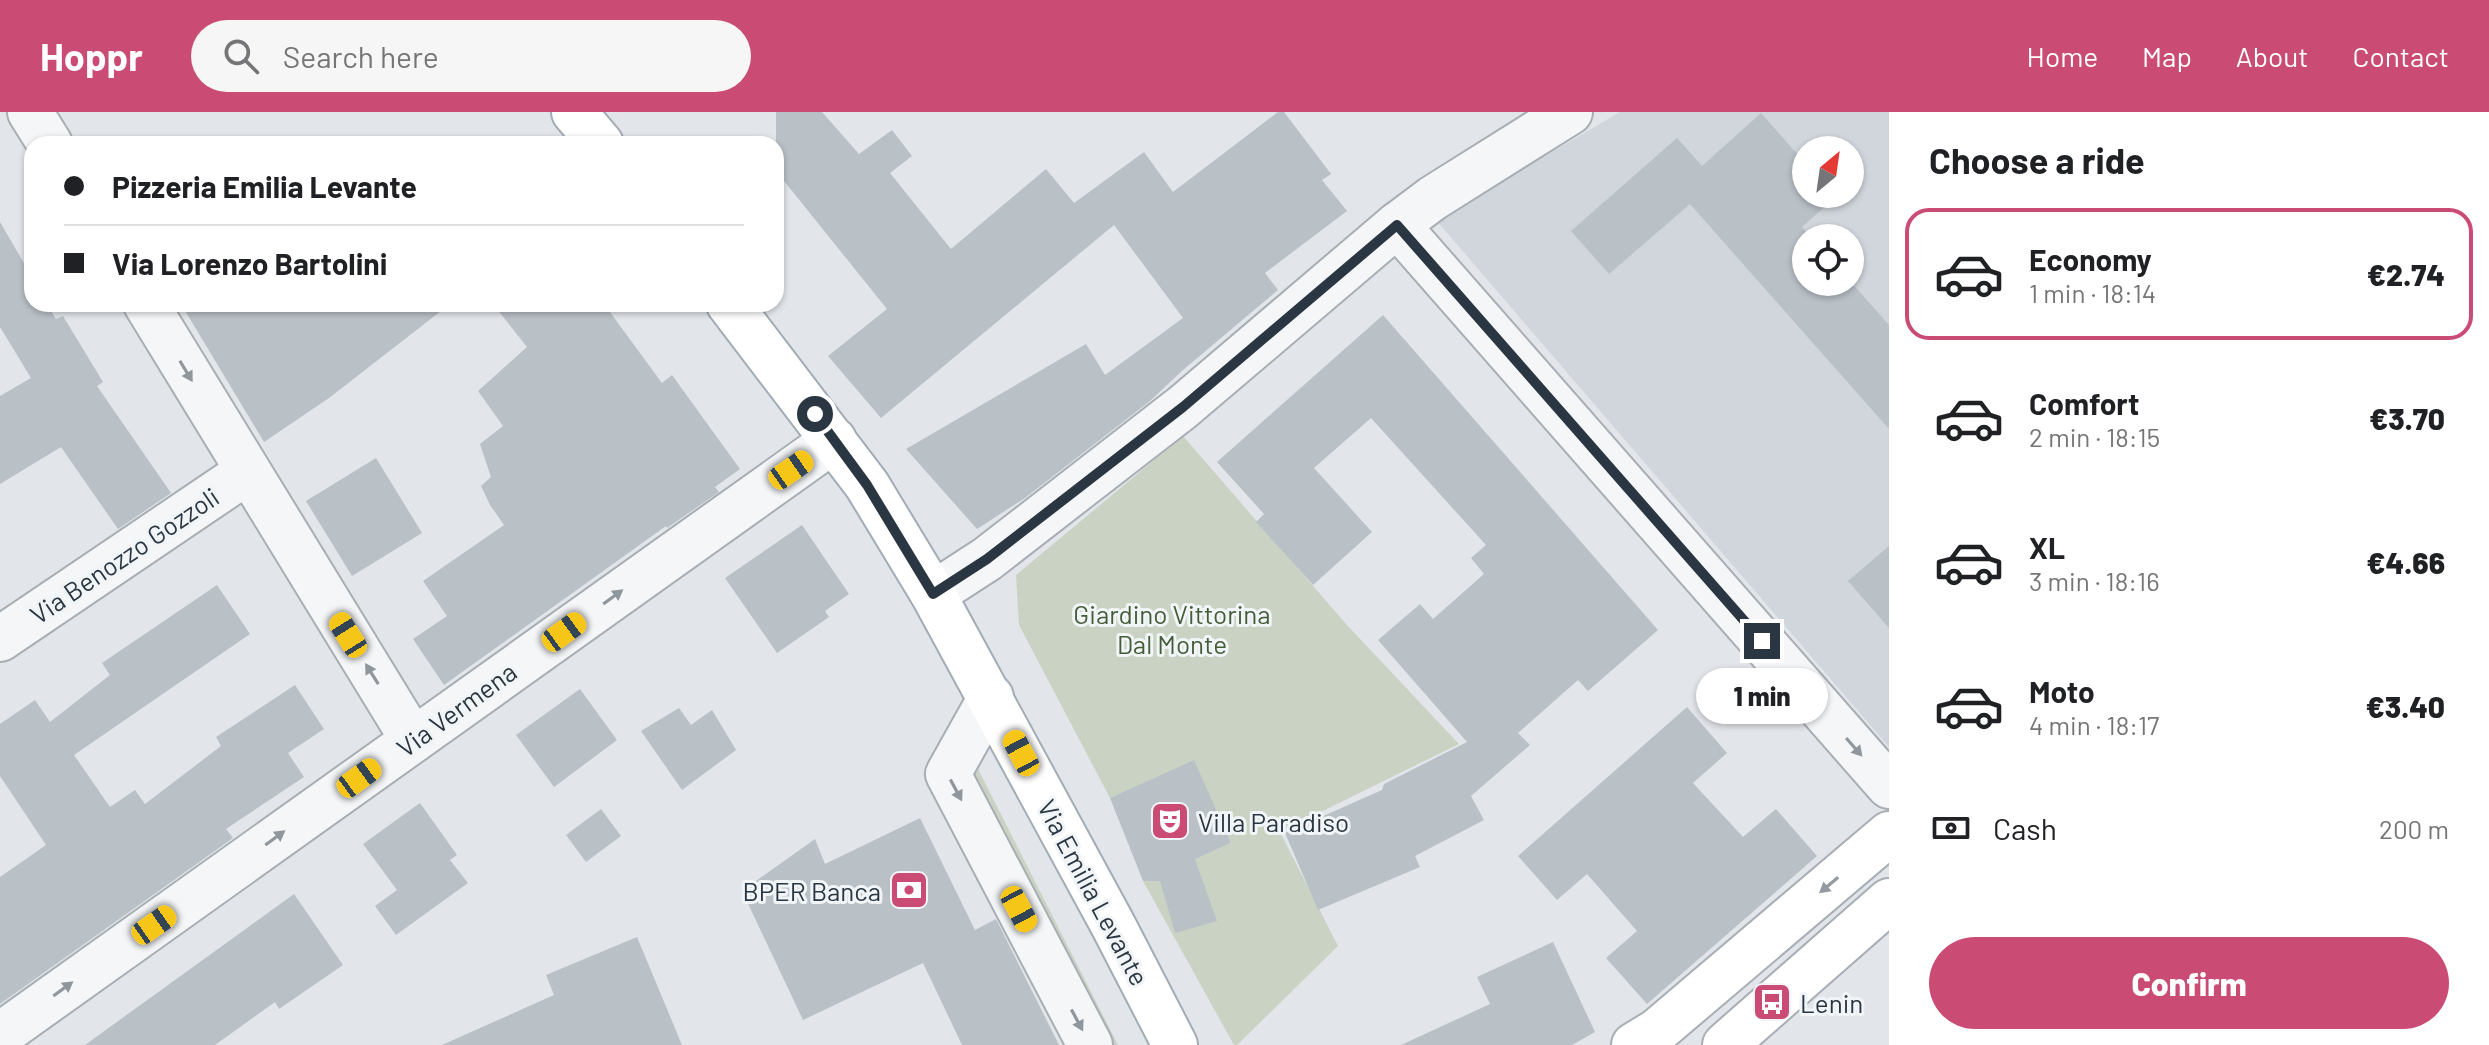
<!DOCTYPE html>
<meta charset="utf-8">
<style>
:root{--surface:#fff;--page:#f6f6f6;--text:#202124;--muted:#757577;--line:#e0e0e0;--accent:#ca4b74}
body{margin:0;font-family:Barlow,sans-serif;background:var(--page);color:var(--text);height:100vh;display:flex;flex-direction:column;font-size:30px;white-space:nowrap}
*{box-sizing:border-box;margin:0}
p{font-size:26px;color:var(--muted)}
.icon{flex:none;width:44px;height:44px;fill:none;stroke:currentColor;stroke-width:2;stroke-linecap:round;stroke-linejoin:round}
.map{position:relative;flex:1;overflow:hidden}
.side{display:flex;flex-direction:column;background:var(--surface);width:600px}
.side>*{flex:none}
.guide{position:absolute;left:24px;top:24px;width:760px;height:176px;border-radius:24px;box-shadow:0 2px 6px #0004;display:grid;align-content:center;height:176px;padding:0 40px;background:var(--surface)}
.needle{width:52px;rotate:29deg}
.controls{position:absolute;left:1792px;top:24px;display:grid;gap:16px}
.controls a{display:grid;place-items:center;width:72px;height:72px;border-radius:50%;background:var(--surface);box-shadow:0 2px 6px #0004;font-size:40px}
.end{position:absolute;width:36px;height:36px;margin:-18px;border:10px solid #2a3641;background:#fff;box-shadow:0 0 0 4px #fff}
.from{border-radius:50%}
.bubble{position:absolute;height:56px;border-radius:28px;background:var(--surface);box-shadow:0 2px 6px #0004;font-size:26px;font-weight:800;line-height:56px;text-align:center}
.car{position:absolute;width:24px;height:48px;margin:-24px -12px;border-radius:10px;box-shadow:0 0 6px 2px #0007;background:linear-gradient(#f5c518 24%,#345 0 40%,#f5c518 0 76%,#345 0 86%,#f5c518 0)}
.guide b{display:flex;align-items:center;gap:28px;height:76px;font-size:30px}
.guide b+b{border-top:2px solid var(--line)}
.guide i{width:20px;height:20px;background:var(--text)}
ul{padding:0;list-style:none}
li{display:flex;align-items:center;gap:24px;height:132px;margin:0 16px 12px;padding:0 24px;border:4px solid transparent;border-radius:24px}
li div{flex:1}
li b{display:block;font-size:30px}
li em{font-style:normal;font-weight:800}
li.on{border-color:var(--accent)}
li>.icon{width:72px;height:72px;stroke-width:1.5}
h2{padding:0 40px;font-size:36px;line-height:96px}
.pay{display:flex;align-items:center;gap:20px;height:88px;padding:0 40px;font-size:30px}
.pay p{margin-inline-start:auto}
.button{display:flex;gap:16px;margin-top:auto;padding:16px 40px}
.button a{flex:1;height:92px;border-radius:48px;background:var(--accent);color:#fff;font-size:32px;font-weight:800;line-height:92px;text-align:center}
header{display:flex;align-items:center;gap:48px;box-sizing:border-box;height:112px;padding:0 40px;background:var(--accent);color:#fff}
header strong{font-size:38px}
nav{display:flex;gap:44px;margin-inline-start:auto;font-size:28px}
.search{width:560px;height:72px;background:var(--page);display:flex;align-items:center;gap:20px;box-sizing:border-box;padding:0 28px;border-radius:44px;color:var(--muted);font-size:30px}
main{display:flex;flex:1;min-height:0}
.map>svg:first-child{display:block}
</style>
<header>
<strong>Hoppr</strong>
<div class="search"><svg class="icon" aria-label="search" viewBox="0 0 24 24"><circle cx="10" cy="10" r="6"/><path d="M15 15l6 6"/></svg>Search here</div>
<nav><a>Home</a><a>Map</a><a>About</a><a>Contact</a></nav>
</header>
<main>
<div class="map">
<svg width="1889" height="933" viewBox="0 0 1889 933">
<rect width="100%" height="100%" fill="#e2e6ea"/>
<!-- built -->
<path fill="#d0d6db" fill-rule="evenodd" d="M1620 0H1889V635L1436 108ZM1806 38H1850V82H1806ZM1806 126H1850V170H1806Z"/>
<!-- green -->
<g fill="#cad3c3">
<path d="M1183 324 1346 512 1459 632 1280 720 1338 834 1237 933H1234L1143 769 1231 731 1194 649 1110 686 1019 513 1016 463Z"/>
<path d="M978 657 1118 933H1109L970 669Z"/>
</g>
<!-- building -->
<g fill="#b9c0c6">
<path d="M776 0H822L859 42 892 18 912 44 890 61 951 137 1046 57 1074 91 1144 40 1173 80 1278 0H1284L1331 62 1322 68 1347 99 1265 161 1278 178 1183 258 1150 289 1025 386 977 417 906 337 1086 232 1105 263 1183 206 1114 113 881 306 828 244 887 197 776 59Z"/>
<path d="M1761 1 1806 52V82H1839L1802 115 1812 126H1806V170L1850 169 1889 213V317L1690 92 1609 162 1571 119 1677 26 1702 54Z"/>
<path d="M0 110 32 165V192H47L56 207 63 204 103 270 97 274 171 381 118 417 61 335 0 372V284L31 266 0 215Z"/>
<path d="M181 192H450L329 286 264 330Z"/>
<path d="M493 192H604L662 271 672 263 740 357 715 375 719 380 667 416 666 414 444 573 413 527 447 504 423 469 504 413 490 393 481 374 491 365 480 332 503 314 478 279 527 235Z"/>
<path d="M1383 203 1658 518 1588 579 1578 568 1518 621 1530 633 1471 684 1484 708 1415 744 1420 755 1318 798 1285 721 1382 678 1384 672 1467 630 1378 528 1420 492 1433 507 1484 462 1471 446 1486 433 1371 306 1314 356 1372 420 1313 473 1256 410 1264 402 1217 350Z"/>
<path d="M376 346 422 421 352 464 306 389Z"/>
<path d="M802 413 849 482 825 499 829 505 777 541 725 466Z"/>
<path d="M1889 434V516L1848 469Z"/>
<path d="M217 473 250 522 74 643 110 695 135 678 145 692 221 634 216 625 295 573 324 617 288 641 304 665 226 717 233 726 0 892V765L46 733 0 664V612L35 588 50 610 110 563 102 551Z"/>
<path d="M580 577 617 628 554 675 516 623Z"/>
<path d="M1687 595 1727 641 1693 671 1743 725 1776 697 1817 744 1647 892 1606 846 1637 819 1587 762 1557 788 1518 744Z"/>
<path d="M679 596 691 613 712 598 736 638 682 678 641 619Z"/>
<path d="M1194 648 1231 731 1195 747 1217 809 1175 821 1160 769H1143L1110 686Z"/>
<path d="M420 691 457 743 450 748 468 771 396 823 375 794 397 778 363 732Z"/>
<path d="M601 697 621 724 586 750 566 723Z"/>
<path d="M920 706 975 818 996 807 1059 933H962L923 851 803 908 742 779 815 727 825 752Z"/>
<path d="M294 782 343 853 279 897 275 890 215 933H85Z"/>
<path d="M637 825 682 933H442L554 883 546 863Z"/>
<path d="M1553 830 1595 920 1572 933H1401L1490 892 1477 865Z"/>
</g>
<g fill="none" stroke-linecap="round" stroke-linejoin="round">
<!-- street casing -->
<g stroke="#a7aeb4" stroke-width="48">
<g id="street">
<path d="M30 0 50 32"/>
<path d="M1397 113 1889 674"/>
<path d="M146 192 413 628"/>
<path d="M933 482 987 447 1183 295 1397 113 1433 86 1570 0"/>
<path d="M0 527 247 360"/>
<path d="M991 585 948 662 1090 933"/>
<path d="M0 923 834 328"/>
</g>
</g>
<!-- secondary casing -->
<g stroke="#a7aeb4" stroke-width="48">
<g id="secondary">
<path d="M1634 933 1657 919 1889 722"/>
<path d="M1725 933 1889 789"/>
</g>
</g>
<!-- primary casing -->
<g stroke="#a1acb5" stroke-width="48">
<g id="primary">
<path d="M574 0 601 32"/>
<path d="M729 192 867 373 933 482 1113 813 1175 933"/>
</g>
</g>
<!-- street -->
<use href="#street" stroke="#f4f6f8" stroke-width="44"/>
<!-- secondary -->
<use href="#secondary" stroke="#fff" stroke-width="44"/>
<!-- primary -->
<use href="#primary" stroke="#fff" stroke-width="44"/>
</g>
<!-- one-way arrows -->
<defs><path id="oneway-solid" d="M-6-.8H1V-3.2L6.5 0L1 3.2V.8H-6Z" transform="scale(2)"/></defs>
<g fill="#8f969c">
<use href="#oneway-solid" transform="translate(186 259) rotate(59)"/>
<use href="#oneway-solid" transform="translate(613 485) rotate(-36)"/>
<use href="#oneway-solid" transform="translate(372 562) rotate(-122)"/>
<use href="#oneway-solid" transform="translate(1854 635) rotate(49)"/>
<use href="#oneway-solid" transform="translate(956 678) rotate(62)"/>
<use href="#oneway-solid" transform="translate(275 726) rotate(-36)"/>
<use href="#oneway-solid" transform="translate(63 877) rotate(-36)"/>
<use href="#oneway-solid" transform="translate(1077 908) rotate(62)"/>
</g>
<use fill="#949aa0" href="#oneway-solid" transform="translate(1829 773) rotate(140)"/>
<g fill="none" stroke-linecap="round" stroke-linejoin="round">
<!-- route -->
<path stroke="#2a3641" stroke-width="10" d="M815 302 867 373 933 482 987 447 1183 295 1397 113 1762 529"/>
</g>
<!-- icons -->
<defs>
<g id="theatre-square" transform="scale(2)"><rect x="-9" y="-9" width="18" height="18" rx="4" fill="#ca4b74" stroke="#f1f5f7"/><path d="M-5-5.5Q0-4 5-5.5V0Q5 5 0 6Q-5 5-5 0ZM-3.3-2.5H-1v1.5H-3.3ZM1-2.5H3.3v1.5H1ZM-2.8 1Q0 5.5 2.8 1Z" fill="#fff"/></g>
<g id="bank-square" transform="scale(2)"><rect x="-9" y="-9" width="18" height="18" rx="4" fill="#ca4b74" stroke="#f1f5f7"/><path d="M-6-4H6V4H-6ZM0-2.3a2.3 2.3 0 1 0 0 4.6a2.3 2.3 0 1 0 0-4.6Z" fill="#fff"/></g>
<g id="bus-square" transform="scale(2)"><rect x="-9" y="-9" width="18" height="18" rx="4" fill="#ca4b74" stroke="#f1f5f7"/><path d="M-5-6H5V4H4V6H2V4H-2V6H-4V4H-5ZM-3.5-4V0h7V-4ZM-3.5 1.2v1.5H-2V1.2ZM2 1.2v1.5H3.5V1.2Z" fill="#fff"/></g>
</defs>
<g fill-rule="evenodd">
<use href="#theatre-square" x="1170" y="709"/>
<use href="#bank-square" x="909" y="778"/>
<use href="#bus-square" x="1772" y="890"/>
</g>
<g text-anchor="middle" dominant-baseline="central" stroke-width="6" stroke-linejoin="round" paint-order="stroke">
<!-- street labels -->
<g font-size="26" fill="#2a3641" stroke="#f1f5f7">
<text transform="translate(124 443) rotate(-34)">Via Benozzo Gozzoli</text>
<text transform="translate(456 597) rotate(-36)">Via Vermena</text>
<text transform="translate(1094 780) rotate(62)">Via Emilia Levante</text>
</g>
<!-- park labels -->
<g font-size="26" fill="#455c38" stroke="#f1f5f7">
<text x="1172" y="501">Giardino Vittorina<tspan x="1172" dy="30">Dal Monte</tspan></text>
</g>
<!-- poi labels -->
<g font-size="26" fill="#2a3641" stroke="#f1f5f7" text-anchor="start">
<text x="1198" y="709">Villa Paradiso</text>
<text x="881" y="778" text-anchor="end">BPER Banca</text>
<text x="1800" y="890">Lenin</text>
</g>
</g>
</svg>
<div class="controls">
<a><svg class="needle" viewBox="-14 -14 28 28"><path d="M0-13l5 13h-10z" fill="#e53935"/><path d="M0 13l5-13h-10z" fill="#757577"/></svg></a>
<a><svg class="icon" aria-label="locate" viewBox="0 0 24 24"><circle cx="12" cy="12" r="6"/><path d="M12 2v4M12 18v4M2 12h4M18 12h4"/></svg></a>
</div>
<i class="end from" style="left:815px;top:302px"></i>
<i class="end" style="left:1762px;top:529px"></i>
<div class="bubble" style="left:1696px;top:556px;width:132px">1 min</div>
<i class="car" style="left:791px;top:358px;rotate:55deg"></i>
<i class="car" style="left:564px;top:520px;rotate:54deg"></i>
<i class="car" style="left:348px;top:523px;rotate:328deg"></i>
<i class="car" style="left:1021px;top:641px;rotate:332deg"></i>
<i class="car" style="left:359px;top:666px;rotate:54deg"></i>
<i class="car" style="left:1019px;top:797px;rotate:152deg"></i>
<i class="car" style="left:154px;top:813px;rotate:55deg"></i>
<div class="guide">
<b><i class="from"></i>Pizzeria Emilia Levante</b>
<b><i></i>Via Lorenzo Bartolini</b>
</div>
</div>
<section class="side">
<h2>Choose a ride</h2>
<ul>
<li class="on"><svg class="icon" aria-label="car" viewBox="0 0 24 24"><path d="M5 17H2v-5l4-1 3-4h7l3 4 3 1v5h-3M9 17h6M6 11h13"/><circle cx="7" cy="17" r="2"/><circle cx="17" cy="17" r="2"/></svg><div><b>Economy</b><p>1 min · 18:14</p></div><em>€2.74</em></li>
<li><svg class="icon" aria-label="car" viewBox="0 0 24 24"><path d="M5 17H2v-5l4-1 3-4h7l3 4 3 1v5h-3M9 17h6M6 11h13"/><circle cx="7" cy="17" r="2"/><circle cx="17" cy="17" r="2"/></svg><div><b>Comfort</b><p>2 min · 18:15</p></div><em>€3.70</em></li>
<li><svg class="icon" aria-label="car" viewBox="0 0 24 24"><path d="M5 17H2v-5l4-1 3-4h7l3 4 3 1v5h-3M9 17h6M6 11h13"/><circle cx="7" cy="17" r="2"/><circle cx="17" cy="17" r="2"/></svg><div><b>XL</b><p>3 min · 18:16</p></div><em>€4.66</em></li>
<li><svg class="icon" aria-label="car" viewBox="0 0 24 24"><path d="M5 17H2v-5l4-1 3-4h7l3 4 3 1v5h-3M9 17h6M6 11h13"/><circle cx="7" cy="17" r="2"/><circle cx="17" cy="17" r="2"/></svg><div><b>Moto</b><p>4 min · 18:17</p></div><em>€3.40</em></li>
</ul>
<div class="pay"><svg class="icon" aria-label="cash" viewBox="0 0 24 24"><path d="M3 7h18v10H3z"/><circle cx="12" cy="12" r="2"/></svg>Cash<p>200 m</p></div>
<div class="button"><a>Confirm</a></div>
</section>
</main>
